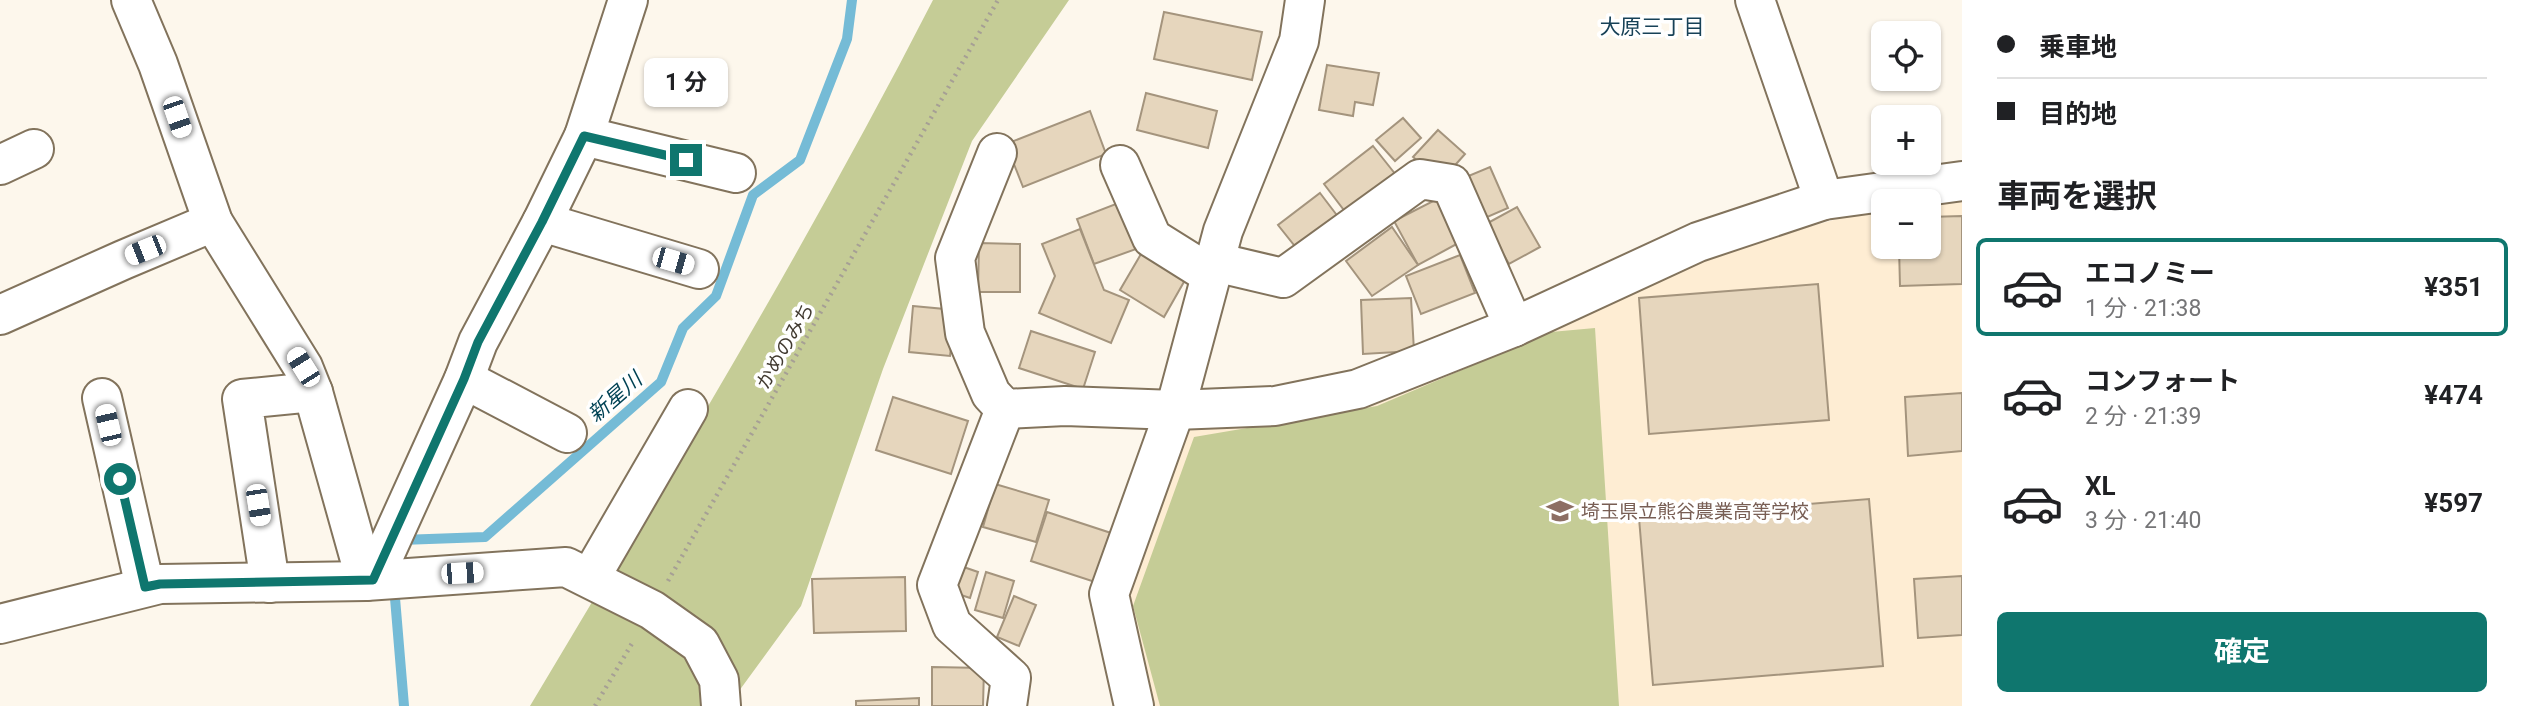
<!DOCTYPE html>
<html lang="ja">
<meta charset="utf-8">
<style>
:root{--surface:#fff;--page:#f6f6f6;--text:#202124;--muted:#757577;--line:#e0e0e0;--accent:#0f766e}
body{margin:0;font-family:Roboto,"Noto Sans JP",sans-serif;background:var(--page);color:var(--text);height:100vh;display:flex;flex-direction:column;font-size:26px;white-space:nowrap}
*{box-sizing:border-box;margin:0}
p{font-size:23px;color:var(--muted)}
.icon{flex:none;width:38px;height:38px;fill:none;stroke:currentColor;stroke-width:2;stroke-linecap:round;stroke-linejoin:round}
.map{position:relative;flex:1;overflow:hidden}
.sheet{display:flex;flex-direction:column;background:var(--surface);width:560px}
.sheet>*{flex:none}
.top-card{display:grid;align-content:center;height:154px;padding:0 35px;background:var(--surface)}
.buttons{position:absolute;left:1871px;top:21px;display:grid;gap:14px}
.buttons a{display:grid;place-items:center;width:70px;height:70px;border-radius:10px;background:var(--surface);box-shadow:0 2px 5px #0004;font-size:35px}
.end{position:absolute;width:32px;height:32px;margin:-16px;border:9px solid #0f766e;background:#fff;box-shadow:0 0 0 4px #fff}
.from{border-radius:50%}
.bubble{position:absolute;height:49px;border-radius:10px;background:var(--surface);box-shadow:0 2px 5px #0004;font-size:23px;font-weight:700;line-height:49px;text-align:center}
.car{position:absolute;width:21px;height:42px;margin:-21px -10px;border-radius:9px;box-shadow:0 0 5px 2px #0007;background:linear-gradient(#fff 24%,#345 0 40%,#fff 0 76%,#345 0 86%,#fff 0)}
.top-card b{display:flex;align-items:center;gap:24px;height:66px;font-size:26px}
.top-card b+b{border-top:2px solid var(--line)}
.top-card i{width:18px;height:18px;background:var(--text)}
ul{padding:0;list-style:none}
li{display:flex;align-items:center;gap:21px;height:98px;margin:0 14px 10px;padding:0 21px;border:4px solid transparent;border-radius:10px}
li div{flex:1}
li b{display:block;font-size:26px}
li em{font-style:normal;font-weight:700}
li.selected{border-color:var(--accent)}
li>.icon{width:63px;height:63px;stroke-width:1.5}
h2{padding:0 35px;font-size:32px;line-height:84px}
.action{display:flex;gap:14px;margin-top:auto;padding:14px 35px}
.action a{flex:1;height:80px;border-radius:10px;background:var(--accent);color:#fff;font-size:28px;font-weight:700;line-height:80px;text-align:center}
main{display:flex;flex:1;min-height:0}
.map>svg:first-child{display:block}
</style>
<main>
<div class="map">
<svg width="1962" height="706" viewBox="0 0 1962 706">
<rect width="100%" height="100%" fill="#fdf7ec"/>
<!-- built -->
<path fill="#feedd3" d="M1962 197V706H1150L1126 595 1188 427 1706 255 1881 207H1883V247H1928V201Z"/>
<!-- green -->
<g fill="#c5cc96">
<path d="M933 0H1069L972 141 883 369 801 606 728 706H530C669 473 809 242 933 0Z"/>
<path d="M1595 328 1619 706H1160L1133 606 1194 437 1377 406 1551 332Z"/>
</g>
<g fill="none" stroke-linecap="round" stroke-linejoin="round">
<!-- stream -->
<g stroke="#75bbd6" stroke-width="10">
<path d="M401 540 485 537 661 382 683 328 716 296 753 195 800 160 847 39 852 0"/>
<path d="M394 586 404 706"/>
</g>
</g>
<!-- building -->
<g fill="#e6d6bd" stroke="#a4947d" stroke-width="2">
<path d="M1164 12 1262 32 1252 80 1154 59Z"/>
<path d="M1327 65 1379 73 1373 105 1355 102 1353 116 1319 110Z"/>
<path d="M1146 93 1217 111 1208 148 1137 130Z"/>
<path d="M1090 111 1106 154 1023 187 1006 144Z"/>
<path d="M1403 118 1421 138 1395 161 1376 140Z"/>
<path d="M1438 130 1465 154 1441 181 1413 157Z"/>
<path d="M1373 146 1400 180 1350 218 1324 184Z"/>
<path d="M1490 167 1508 208 1485 218 1466 177Z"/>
<path d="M1320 193 1339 218 1298 250 1278 225Z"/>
<path d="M1441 197 1464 240 1418 265 1394 221Z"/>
<path d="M1121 202 1139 248 1094 264 1077 219Z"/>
<path d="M1517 207 1540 247 1509 264 1486 224Z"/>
<path d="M1962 216V284L1900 286 1899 247H1928V217Z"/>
<path d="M1392 227 1418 265 1372 296 1346 261Z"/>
<path d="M1080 229 1104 290 1129 300 1111 343 1039 313 1055 276 1042 244Z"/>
<path d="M979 243 1020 244V292H978Z"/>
<path d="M1141 254 1185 280 1164 317 1120 290Z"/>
<path d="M1460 255 1475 293 1421 314 1406 276Z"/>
<path d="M1818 284 1829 420 1649 434 1639 298Z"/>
<path d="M1411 298 1414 351 1363 354 1361 300Z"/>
<path d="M913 306 955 310 950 356 909 352Z"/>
<path d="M1031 331 1095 352 1083 389 1019 368Z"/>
<path d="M1962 393V451L1908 456 1905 397Z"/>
<path d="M893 397 968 421 951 474 876 450Z"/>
<path d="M995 484 1049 500 1036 542 983 527Z"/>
<path d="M1869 499 1883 666 1653 685 1639 518Z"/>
<path d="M1047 512 1111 533 1095 582 1031 561Z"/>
<path d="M952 563 978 572 970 598 943 589Z"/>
<path d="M986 572 1014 581 1003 618 975 610Z"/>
<path d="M1962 576V635L1918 638 1914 579Z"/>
<path d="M905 577 906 631 814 633 812 579Z"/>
<path d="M1014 596 1036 605 1019 646 997 637Z"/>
<path d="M932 667 984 668 983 706H932Z"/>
<path d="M919 698V706H856V701Z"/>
</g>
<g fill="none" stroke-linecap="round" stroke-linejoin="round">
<!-- minor casing -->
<g stroke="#82735c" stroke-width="42">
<g id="minor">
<path d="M131 0 158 64 213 222 303 367 313 392 366 581"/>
<path d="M1755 0 1824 200"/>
<path d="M584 136 736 173"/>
<path d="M997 153 955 258 965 333 991 394 1005 409 1065 406 1175 410 1275 406 1358 389 1514 327 1698 242 1824 200 1962 181"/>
<path d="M0 165 34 149"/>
<path d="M1120 165 1152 238 1211 275"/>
<path d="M542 222 699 269"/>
<path d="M1215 262 1283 278 1420 179 1451 184 1514 327"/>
<path d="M0 315 123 260 213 222"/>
<path d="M464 379 567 433"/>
<path d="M102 398 145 587"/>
<path d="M1005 409 937 585 952 625 1011 678 1007 706"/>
<path d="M590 578 688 409"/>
<path d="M373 580 464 379 478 342 542 222 584 136 628 0"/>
<path d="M270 583 242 399 313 392"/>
<path d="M0 624 160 584 366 581 566 567 652 610 700 644 719 680 721 706"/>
<path d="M1134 706 1109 594 1175 410 1223 231 1299 41 1305 0"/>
</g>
</g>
<!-- path -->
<g stroke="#a69f95" stroke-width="4.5" stroke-dasharray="2 5" stroke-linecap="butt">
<path d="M668 581 998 0"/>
<path d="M595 706 634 640"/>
</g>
<!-- minor -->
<use href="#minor" stroke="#fff" stroke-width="38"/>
</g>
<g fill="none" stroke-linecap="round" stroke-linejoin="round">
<!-- route -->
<path stroke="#0f766e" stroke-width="9" d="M120 479 145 587 160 584 373 580 464 379 478 342 542 222 584 136 686 160"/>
</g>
<!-- icons -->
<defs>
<g id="school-bare" transform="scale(2.1)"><path d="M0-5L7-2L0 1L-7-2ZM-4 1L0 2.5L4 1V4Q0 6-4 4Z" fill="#8d6e63" stroke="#fff" stroke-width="2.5" paint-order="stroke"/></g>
</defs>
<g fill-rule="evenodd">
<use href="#school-bare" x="1560" y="511"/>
</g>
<g text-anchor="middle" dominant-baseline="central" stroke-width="7" stroke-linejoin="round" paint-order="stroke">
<!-- street labels -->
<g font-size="19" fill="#413a30" stroke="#fff">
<text transform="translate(785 346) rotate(-60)">かめのみち</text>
</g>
<!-- education labels -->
<g font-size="19" fill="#785e54" stroke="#fff" text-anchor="start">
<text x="1581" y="511">埼玉県立熊谷農業高等学校</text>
</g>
<!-- neighbourhood labels -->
<g font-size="21" fill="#174157" stroke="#fff">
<text x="1652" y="27">大原三丁目</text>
</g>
<!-- water labels -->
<g font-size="21" font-style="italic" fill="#004254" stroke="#fff">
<text transform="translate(615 397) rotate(-41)">新星川</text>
</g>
</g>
</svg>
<div class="buttons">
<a><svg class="icon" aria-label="locate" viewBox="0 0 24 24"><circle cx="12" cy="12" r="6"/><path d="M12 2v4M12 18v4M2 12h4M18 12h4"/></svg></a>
<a>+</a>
<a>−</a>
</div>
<i class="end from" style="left:120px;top:479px"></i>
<i class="end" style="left:686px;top:160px"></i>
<div class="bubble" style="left:644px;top:58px;width:84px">1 分</div>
<i class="car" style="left:177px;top:117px;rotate:161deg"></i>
<i class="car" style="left:145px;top:250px;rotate:248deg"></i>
<i class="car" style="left:673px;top:261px;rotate:106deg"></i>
<i class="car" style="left:303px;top:367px;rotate:328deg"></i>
<i class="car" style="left:108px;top:425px;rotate:347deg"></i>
<i class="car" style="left:258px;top:505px;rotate:171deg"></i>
<i class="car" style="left:462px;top:573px;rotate:87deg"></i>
</div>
<section class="sheet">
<div class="top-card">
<b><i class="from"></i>乗車地</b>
<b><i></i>目的地</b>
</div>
<h2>車両を選択</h2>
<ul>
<li class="selected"><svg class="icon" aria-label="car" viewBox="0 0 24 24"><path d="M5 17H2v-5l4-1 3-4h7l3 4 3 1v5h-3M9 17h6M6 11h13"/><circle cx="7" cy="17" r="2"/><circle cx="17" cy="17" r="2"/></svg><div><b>エコノミー</b><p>1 分 · 21:38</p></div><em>¥351</em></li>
<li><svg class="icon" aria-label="car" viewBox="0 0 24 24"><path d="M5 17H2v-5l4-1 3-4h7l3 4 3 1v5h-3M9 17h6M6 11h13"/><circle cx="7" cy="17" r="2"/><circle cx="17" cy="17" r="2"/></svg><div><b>コンフォート</b><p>2 分 · 21:39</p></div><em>¥474</em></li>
<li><svg class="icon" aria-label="car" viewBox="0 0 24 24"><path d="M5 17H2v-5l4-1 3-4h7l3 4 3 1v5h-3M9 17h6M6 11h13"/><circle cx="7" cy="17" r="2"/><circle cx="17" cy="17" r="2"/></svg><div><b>XL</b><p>3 分 · 21:40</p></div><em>¥597</em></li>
</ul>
<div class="action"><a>確定</a></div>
</section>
</main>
